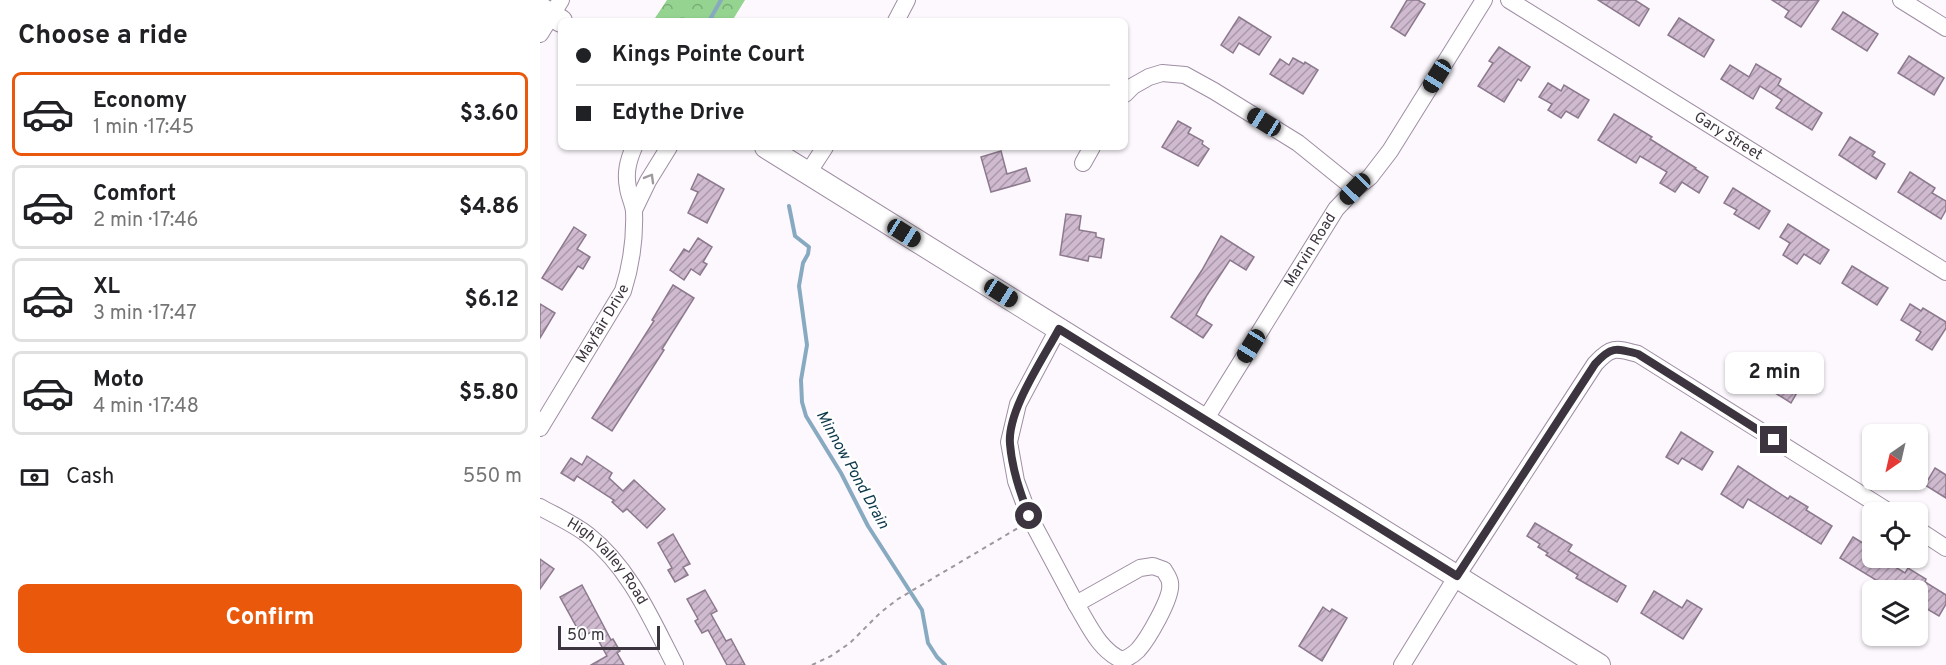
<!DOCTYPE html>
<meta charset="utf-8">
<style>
:root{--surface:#fff;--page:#f6f6f6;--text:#202124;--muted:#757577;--line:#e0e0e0;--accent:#ea580c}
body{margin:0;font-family:Overpass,sans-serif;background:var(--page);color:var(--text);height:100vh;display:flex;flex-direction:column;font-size:22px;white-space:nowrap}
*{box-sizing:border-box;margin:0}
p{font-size:20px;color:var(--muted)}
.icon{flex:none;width:33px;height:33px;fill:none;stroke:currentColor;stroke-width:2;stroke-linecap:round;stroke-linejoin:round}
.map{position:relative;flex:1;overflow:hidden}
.side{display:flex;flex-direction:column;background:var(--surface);width:540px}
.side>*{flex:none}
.guide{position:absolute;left:18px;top:18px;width:570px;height:132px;border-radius:9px;box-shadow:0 2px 4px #0004;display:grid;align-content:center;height:132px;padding:0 18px;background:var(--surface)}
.needle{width:39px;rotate:214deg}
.fabs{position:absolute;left:1322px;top:424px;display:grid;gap:12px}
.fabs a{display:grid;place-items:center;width:66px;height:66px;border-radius:9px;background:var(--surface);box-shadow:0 2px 4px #0004;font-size:30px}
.scale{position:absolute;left:18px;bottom:15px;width:102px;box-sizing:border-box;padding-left:6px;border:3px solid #3c343e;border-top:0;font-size:16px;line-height:21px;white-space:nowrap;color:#3c343e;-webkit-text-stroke:4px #fff;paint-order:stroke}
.end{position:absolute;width:27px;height:27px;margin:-14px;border:8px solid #3c343e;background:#fff;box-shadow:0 0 0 3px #fff}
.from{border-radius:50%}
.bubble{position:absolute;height:42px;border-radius:9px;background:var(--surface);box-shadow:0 2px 4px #0004;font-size:20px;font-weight:700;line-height:42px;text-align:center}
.car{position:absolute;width:18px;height:36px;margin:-18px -9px;border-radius:8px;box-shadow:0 0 4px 2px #0007;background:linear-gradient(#222 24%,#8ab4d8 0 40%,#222 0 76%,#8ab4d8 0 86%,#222 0)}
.guide b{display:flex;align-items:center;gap:21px;height:57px;font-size:22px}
.guide b+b{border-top:2px solid var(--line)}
.guide i{width:15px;height:15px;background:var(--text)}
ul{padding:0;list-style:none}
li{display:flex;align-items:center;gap:18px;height:84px;margin:0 12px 9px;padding:0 6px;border:3px solid var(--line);border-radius:9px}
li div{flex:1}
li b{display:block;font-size:22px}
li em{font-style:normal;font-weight:700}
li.selected{border-color:var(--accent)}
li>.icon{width:54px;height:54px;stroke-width:1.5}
h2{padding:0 18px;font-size:27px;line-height:72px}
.pay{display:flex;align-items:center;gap:15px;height:66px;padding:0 18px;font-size:22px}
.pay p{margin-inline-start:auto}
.primary-button{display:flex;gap:12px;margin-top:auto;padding:12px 18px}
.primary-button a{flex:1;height:69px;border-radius:9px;background:var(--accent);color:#fff;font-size:24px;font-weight:700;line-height:69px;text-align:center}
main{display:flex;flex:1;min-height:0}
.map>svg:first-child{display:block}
</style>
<main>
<section class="side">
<h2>Choose a ride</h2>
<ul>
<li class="selected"><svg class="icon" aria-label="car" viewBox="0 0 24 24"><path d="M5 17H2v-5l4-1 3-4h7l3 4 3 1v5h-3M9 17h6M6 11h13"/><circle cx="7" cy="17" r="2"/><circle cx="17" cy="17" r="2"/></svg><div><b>Economy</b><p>1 min · 17:45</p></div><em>$3.60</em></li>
<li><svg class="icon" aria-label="car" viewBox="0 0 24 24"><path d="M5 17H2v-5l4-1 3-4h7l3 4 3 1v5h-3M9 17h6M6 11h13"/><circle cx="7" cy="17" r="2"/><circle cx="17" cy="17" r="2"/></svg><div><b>Comfort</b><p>2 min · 17:46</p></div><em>$4.86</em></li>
<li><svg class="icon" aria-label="car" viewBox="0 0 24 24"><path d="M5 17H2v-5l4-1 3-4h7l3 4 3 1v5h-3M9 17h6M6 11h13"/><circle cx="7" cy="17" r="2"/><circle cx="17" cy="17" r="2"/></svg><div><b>XL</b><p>3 min · 17:47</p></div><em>$6.12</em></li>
<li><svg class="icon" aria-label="car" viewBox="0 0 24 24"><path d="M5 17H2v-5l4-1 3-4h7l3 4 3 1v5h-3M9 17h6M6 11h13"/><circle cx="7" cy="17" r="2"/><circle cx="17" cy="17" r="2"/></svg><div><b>Moto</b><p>4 min · 17:48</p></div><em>$5.80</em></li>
</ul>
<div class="pay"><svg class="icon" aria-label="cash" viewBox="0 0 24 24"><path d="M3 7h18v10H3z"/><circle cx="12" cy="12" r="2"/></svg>Cash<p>550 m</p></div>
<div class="primary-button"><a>Confirm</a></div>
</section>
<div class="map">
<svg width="1406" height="665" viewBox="0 0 1406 665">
<defs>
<pattern id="forest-crowns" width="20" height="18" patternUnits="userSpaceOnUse" patternTransform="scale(1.5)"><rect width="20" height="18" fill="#94d390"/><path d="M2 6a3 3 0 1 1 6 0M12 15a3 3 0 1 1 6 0" fill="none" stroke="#7aac77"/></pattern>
<pattern id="building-hatch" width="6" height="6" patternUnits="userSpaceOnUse" patternTransform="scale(1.5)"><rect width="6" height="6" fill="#cfbad0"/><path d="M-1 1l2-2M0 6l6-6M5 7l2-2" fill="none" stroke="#a998aa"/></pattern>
</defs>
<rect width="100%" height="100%" fill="#fcf8fd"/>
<!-- forest -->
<path fill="url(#forest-crowns)" d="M127 0H205L192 21H113Z"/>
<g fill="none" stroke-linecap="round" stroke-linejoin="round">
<!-- stream -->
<g stroke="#87aac1" stroke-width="4">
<path d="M169 21 181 0"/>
<path d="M249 206 255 236 269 247 268 254 263 263 259 286 267 345 261 380 262 402 266 416 301 473 328 526 382 610 388 643 397 657 405 665"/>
</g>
</g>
<!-- building -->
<g fill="url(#building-hatch)" stroke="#8c798d" stroke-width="1.5">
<path d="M867 0H878L885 4 865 36 851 27Z"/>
<path d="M1058 0H1095L1109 9 1099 26Z"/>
<path d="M1232 0H1279L1261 27 1245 17 1249 11Z"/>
<path d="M1303 12 1338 34 1327 51 1292 29Z"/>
<path d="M699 17 731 37 719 55 699 43 693 53 681 45Z"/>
<path d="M1139 18 1174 40 1164 57 1128 35Z"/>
<path d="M959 47 990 67 981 81 978 79 964 102 938 86 953 63 949 61Z"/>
<path d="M1369 56 1404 78 1394 95 1358 73Z"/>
<path d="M753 58 764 64 765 62 778 70 763 94 730 74 740 59 749 65Z"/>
<path d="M1216 64 1241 79 1238 85 1282 113 1272 130 1236 108 1242 100 1220 86 1213 99 1181 79 1190 65 1209 77Z"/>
<path d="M1008 83 1021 91 1024 85 1049 100 1038 118 1026 111 1021 118 1008 110 1012 104 999 97Z"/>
<path d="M1074 114 1112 137 1110 139 1156 168 1155 169 1168 177 1159 193 1142 182 1135 192 1120 183 1127 172 1100 156 1096 163 1058 140Z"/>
<path d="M638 121 651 128 648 133 663 141 662 144 669 149 658 166 622 147Z"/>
<path d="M1310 137 1335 152 1332 156 1345 164 1336 179 1299 155Z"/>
<path d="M461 151 467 174 486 168 490 181 451 192 441 157Z"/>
<path d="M1370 172 1395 188 1392 193 1406 201V210L1401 219 1358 192Z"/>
<path d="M158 174 184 189 167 223 148 213 158 192 151 189Z"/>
<path d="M1193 188 1230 211 1219 229 1194 214 1197 210 1184 203Z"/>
<path d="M526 214 541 216 539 230 556 233V237L564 239 561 258 549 256 548 261 520 255Z"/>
<path d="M1248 224 1289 250 1280 264 1264 254 1257 264 1243 255 1250 243 1240 237Z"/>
<path d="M34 227 46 235 37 249 50 257 43 269 38 266 22 290 2 278Z"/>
<path d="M681 236 714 257 706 270 690 260 667 295 656 315 672 325 663 338 631 317 662 270Z"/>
<path d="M158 238 172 247 163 262 167 264 160 275 151 269 144 280 130 270 144 249 149 252Z"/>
<path d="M1312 266 1348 288 1337 305 1302 283Z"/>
<path d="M133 285 154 298 122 349 124 350 72 431 52 418 114 321 112 320Z"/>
<path d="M0 304 15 313 0 338Z"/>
<path d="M1370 304 1381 311 1383 308 1406 322V328L1392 350 1376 340 1381 332 1361 320Z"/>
<path d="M1220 355 1238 366 1237 368 1262 384 1251 403 1207 375Z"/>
<path d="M1141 432 1173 452 1162 470 1142 458 1138 464 1126 457Z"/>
<path d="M47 456 72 473 69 478 83 491 94 480 125 509 107 528 87 509 83 512 72 502 74 500 37 476 34 481 21 473 31 458 42 465Z"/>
<path d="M1198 466 1248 499 1250 496 1268 507 1266 510 1292 526 1281 544 1208 499 1203 508 1181 494Z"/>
<path d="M1395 468 1406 475V498L1385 485Z"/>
<path d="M995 523 1032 545 1028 551 1086 586 1077 602 1036 578 1038 575 1006 555 1008 553 998 547 1000 544 987 536Z"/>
<path d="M133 534 150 564 143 567 148 575 135 582 128 570 132 568 118 543Z"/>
<path d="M1313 537 1331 548 1324 558H1341L1365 573 1368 568 1386 579 1385 582 1406 595V604L1399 616 1377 603V591H1358L1345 583 1344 585 1300 558Z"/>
<path d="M0 559 14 569 0 589Z"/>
<path d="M42 585 71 640 73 639 80 651 77 653 84 665H51L67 656 53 631 42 637 20 597Z"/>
<path d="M165 590 177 611 171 614 186 641 191 639 205 665H187L168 630 162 633 155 621 158 619 147 599Z"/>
<path d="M1114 591 1142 608 1147 600 1162 609 1143 639 1101 613Z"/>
<path d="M783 607 790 612 792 609 807 618 782 661 759 646Z"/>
</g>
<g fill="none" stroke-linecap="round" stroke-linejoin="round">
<!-- street casing -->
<g stroke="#9f8da4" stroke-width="18">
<g id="street">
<path id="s1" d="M969 0 1406 272"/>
<path d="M1361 0 1406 28"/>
<path d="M356 21 367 0"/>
<path d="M0 34 21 0"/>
<path d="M585 94 593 86 609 77 622 73 645 75 674 91 758 143 815 189"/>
<path d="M543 163 552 147"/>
<path d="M268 173 285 147"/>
<path d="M94 210 108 181 129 147"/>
<path d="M518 329 478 404 469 442 476 481 489 516 536 604"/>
<path id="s2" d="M665 420 796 209 815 189 830 177 850 151 944 0"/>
<path id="s3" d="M0 428 83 291C91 266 95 237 94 211 93 203 89 196 88 188 85 173 88 161 94 147"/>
<path id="s4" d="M0 507C16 516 34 524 48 535 90 568 111 619 135 665"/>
<path d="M1377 529 1406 548"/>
<path d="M613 566 624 570C626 574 630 579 630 583 633 597 607 640 598 650 593 655 588 658 582 660 559 650 549 625 536 604L600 568Z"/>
<path d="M862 665 917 576 1055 364C1071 346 1076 348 1098 354L1351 513"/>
</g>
</g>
<!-- secondary casing -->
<g stroke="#9f8da4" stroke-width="24">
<g id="secondary">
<path d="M0 8 21 21"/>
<path d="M226 147 1059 665"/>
</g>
</g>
<!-- path -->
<path stroke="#9c969e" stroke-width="2" stroke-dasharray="4.5 4.5" stroke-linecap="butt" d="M272 665 291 656 310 643 340 613 358 599 478 528"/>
<!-- street -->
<use href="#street" stroke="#fff" stroke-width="16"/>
<!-- secondary -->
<use href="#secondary" stroke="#fff" stroke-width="22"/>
</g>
<!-- one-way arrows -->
<defs><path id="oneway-chevron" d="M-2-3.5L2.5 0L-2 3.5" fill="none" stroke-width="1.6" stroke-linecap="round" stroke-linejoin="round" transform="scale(1.5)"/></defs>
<use stroke="#9e9a9e" href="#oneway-chevron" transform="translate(110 178) rotate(-60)"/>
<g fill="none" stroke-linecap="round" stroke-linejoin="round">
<!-- route -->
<path stroke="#3c343e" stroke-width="8" d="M489 516C480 492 472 469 470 444 467 411 503 359 519 329L917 576 1055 364C1071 346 1076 348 1098 354L1234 440"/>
</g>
<g text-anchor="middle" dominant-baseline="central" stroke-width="5" stroke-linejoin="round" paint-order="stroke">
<!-- street labels -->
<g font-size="15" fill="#3c343e" stroke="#fff">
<text stroke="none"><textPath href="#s1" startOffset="258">Gary Street</textPath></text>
<text stroke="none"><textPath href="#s2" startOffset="200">Marvin Road</textPath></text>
<text stroke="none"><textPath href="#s3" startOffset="122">Mayfair Drive</textPath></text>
<text stroke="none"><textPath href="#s4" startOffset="88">High Valley Road</textPath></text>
</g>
<!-- water labels -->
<g font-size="16" font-style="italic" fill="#0a374a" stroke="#fff">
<text transform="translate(312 470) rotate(61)">Minnow Pond Drain</text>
</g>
</g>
</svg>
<div class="fabs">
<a><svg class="needle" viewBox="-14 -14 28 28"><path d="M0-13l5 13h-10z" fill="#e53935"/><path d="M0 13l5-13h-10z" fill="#757577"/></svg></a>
<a><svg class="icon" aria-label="locate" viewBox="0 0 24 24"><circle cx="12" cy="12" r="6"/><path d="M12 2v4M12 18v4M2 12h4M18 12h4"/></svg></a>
<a><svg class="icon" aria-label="layers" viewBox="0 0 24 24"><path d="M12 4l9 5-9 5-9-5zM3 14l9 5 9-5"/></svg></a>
</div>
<div class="scale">50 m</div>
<i class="end from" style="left:489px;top:516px"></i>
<i class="end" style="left:1234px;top:440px"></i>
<div class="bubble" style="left:1185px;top:352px;width:99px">2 min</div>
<i class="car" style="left:897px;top:76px;rotate:212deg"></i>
<i class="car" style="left:724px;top:122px;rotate:302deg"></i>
<i class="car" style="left:815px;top:189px;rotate:224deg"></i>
<i class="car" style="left:364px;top:233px;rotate:122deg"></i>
<i class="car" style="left:461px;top:293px;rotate:122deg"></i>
<i class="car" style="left:711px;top:346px;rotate:212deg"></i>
<div class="guide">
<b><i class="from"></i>Kings Pointe Court</b>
<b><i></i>Edythe Drive</b>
</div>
</div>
</main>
